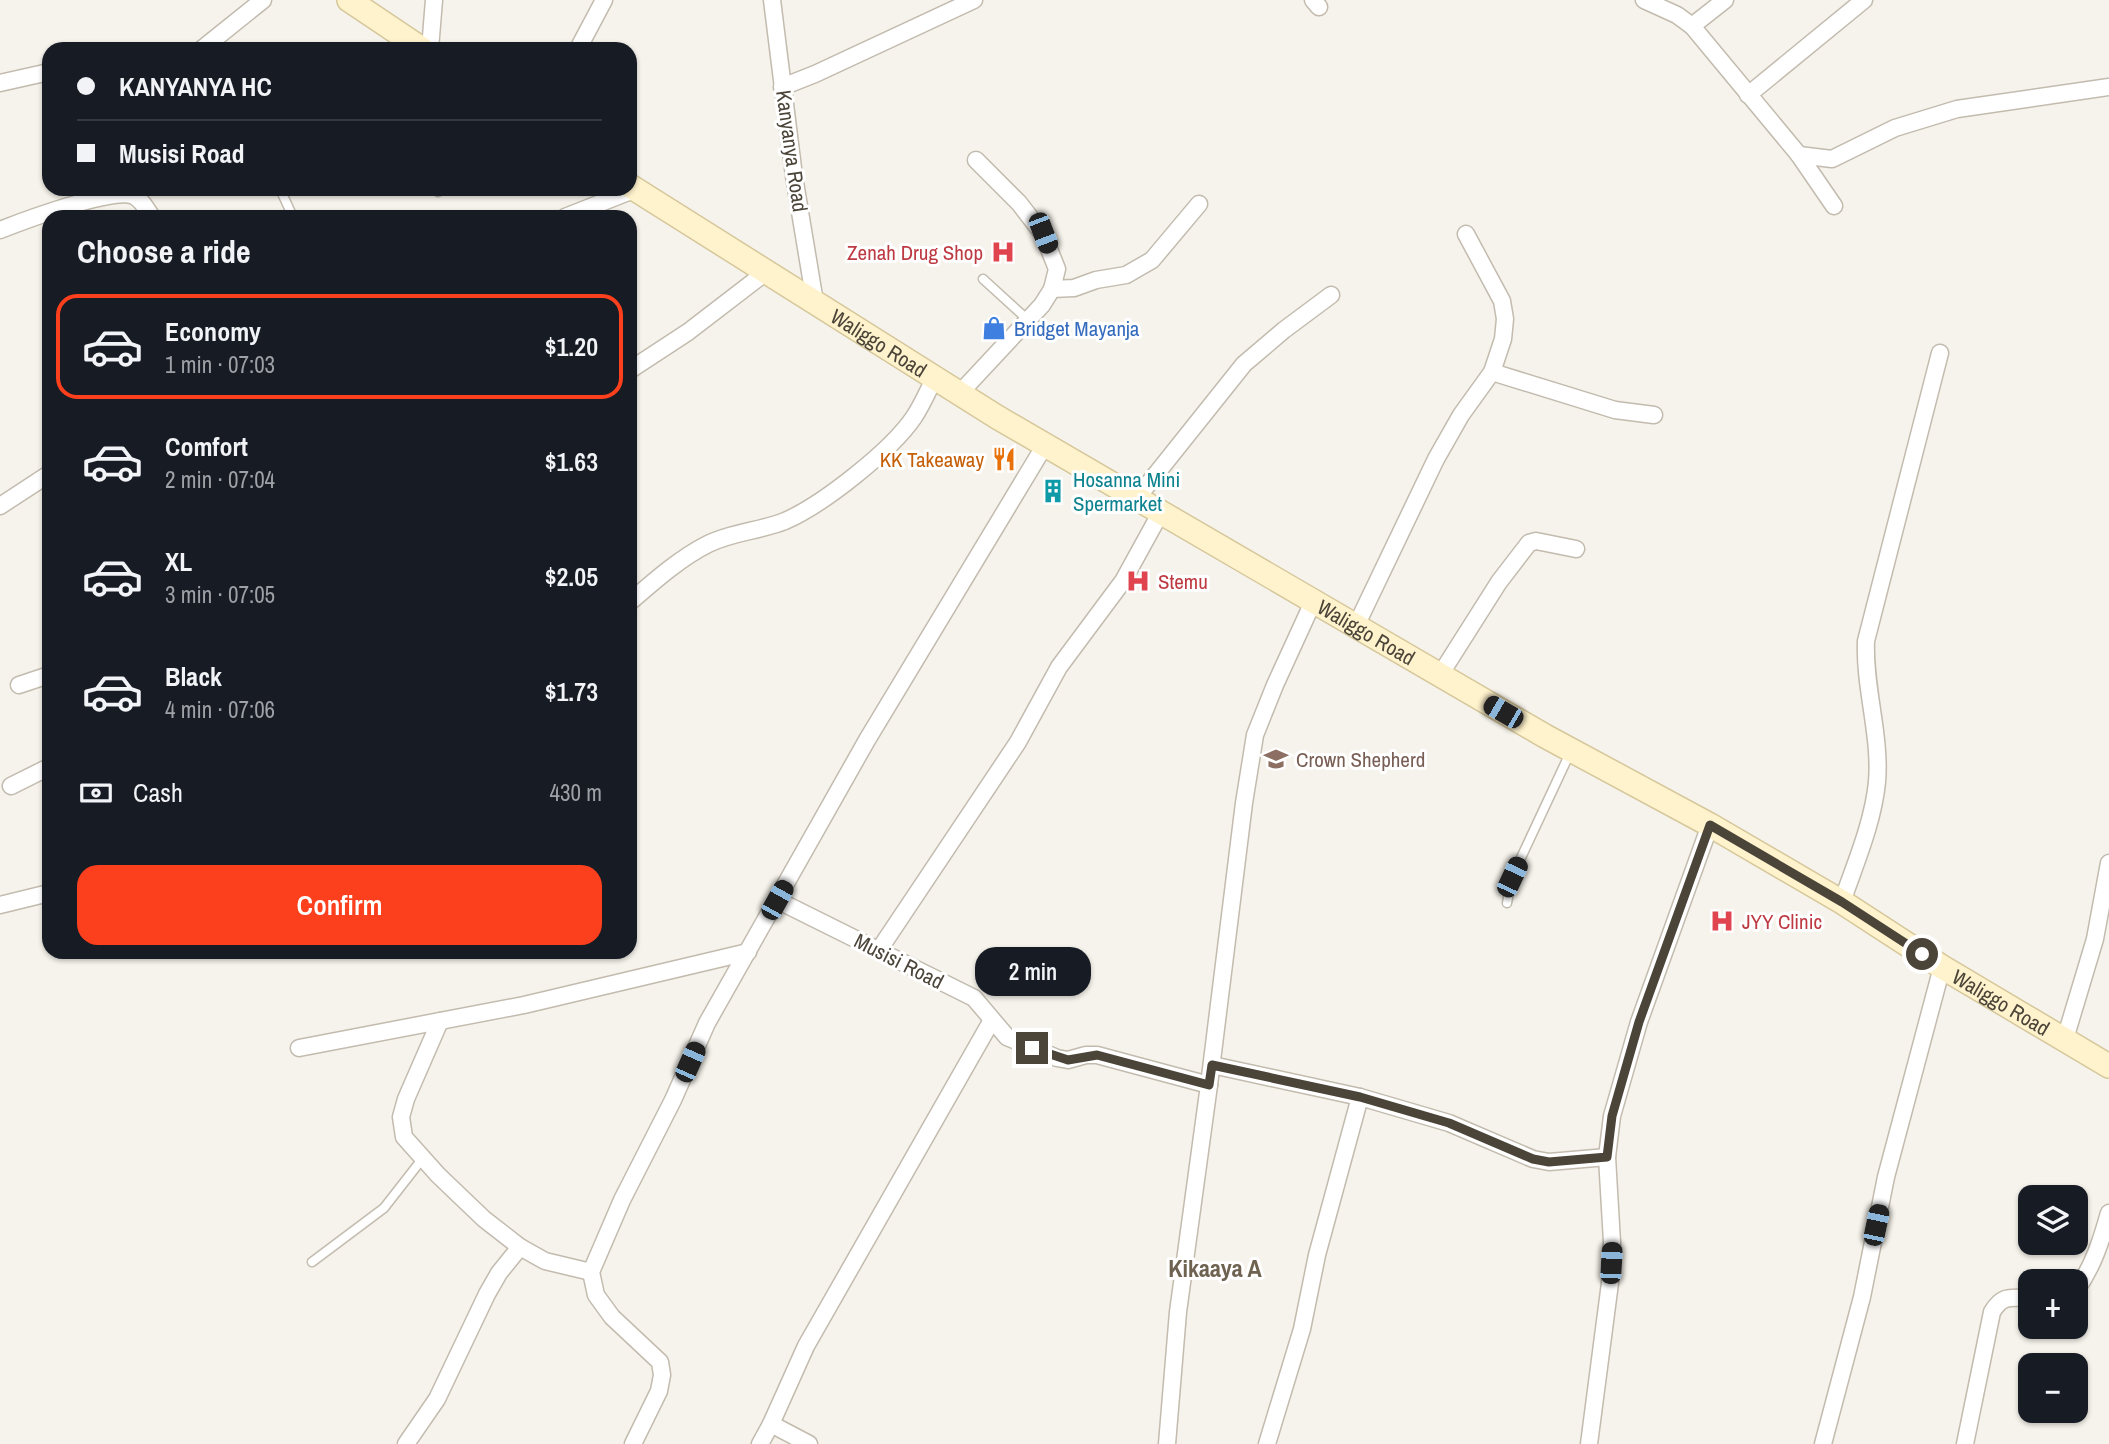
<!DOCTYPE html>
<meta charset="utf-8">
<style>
:root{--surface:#171b24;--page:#242831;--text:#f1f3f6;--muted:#9ea1a6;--line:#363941;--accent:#fc3f1d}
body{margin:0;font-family:"Archivo Narrow",sans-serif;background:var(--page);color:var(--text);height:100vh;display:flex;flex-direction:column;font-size:26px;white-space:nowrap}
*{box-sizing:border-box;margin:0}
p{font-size:23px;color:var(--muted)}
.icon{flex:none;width:38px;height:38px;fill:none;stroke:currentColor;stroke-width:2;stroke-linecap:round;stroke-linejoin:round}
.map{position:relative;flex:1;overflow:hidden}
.drawer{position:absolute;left:42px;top:210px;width:595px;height:749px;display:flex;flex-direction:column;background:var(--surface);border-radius:21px;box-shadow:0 2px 5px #0004}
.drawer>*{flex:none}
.top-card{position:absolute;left:42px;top:42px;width:595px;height:154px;border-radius:21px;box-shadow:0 2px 5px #0004;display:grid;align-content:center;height:154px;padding:0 35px;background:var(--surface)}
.controls{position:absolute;left:2018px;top:1185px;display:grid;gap:14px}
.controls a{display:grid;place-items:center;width:70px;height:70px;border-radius:14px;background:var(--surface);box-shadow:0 2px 5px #0004;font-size:35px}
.end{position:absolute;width:32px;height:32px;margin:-16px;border:9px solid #4b4439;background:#fff;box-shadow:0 0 0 4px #fff}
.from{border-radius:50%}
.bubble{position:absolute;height:49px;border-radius:21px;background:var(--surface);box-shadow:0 2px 5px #0004;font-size:23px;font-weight:600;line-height:49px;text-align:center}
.car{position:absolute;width:21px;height:42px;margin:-21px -10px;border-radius:9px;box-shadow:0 0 5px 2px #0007;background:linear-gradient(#222 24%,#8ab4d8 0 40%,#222 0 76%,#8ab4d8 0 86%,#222 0)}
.top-card b{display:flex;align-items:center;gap:24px;height:66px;font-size:26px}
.top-card b+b{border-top:2px solid var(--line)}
.top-card i{width:18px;height:18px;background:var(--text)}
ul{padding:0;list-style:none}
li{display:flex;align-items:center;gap:21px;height:105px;margin:0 14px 10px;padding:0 21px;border:4px solid transparent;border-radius:21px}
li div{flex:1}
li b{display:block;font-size:26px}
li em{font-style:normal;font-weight:600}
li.active{border-color:var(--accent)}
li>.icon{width:63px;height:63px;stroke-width:1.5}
h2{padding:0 35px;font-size:32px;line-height:84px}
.pay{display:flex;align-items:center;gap:18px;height:77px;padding:0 35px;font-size:26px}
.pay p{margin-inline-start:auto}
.button{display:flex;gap:14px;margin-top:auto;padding:14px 35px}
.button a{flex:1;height:80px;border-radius:21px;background:var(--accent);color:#fff;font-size:28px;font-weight:600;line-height:80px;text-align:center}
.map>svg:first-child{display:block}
</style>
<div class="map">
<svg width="2109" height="1444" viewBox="0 0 2109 1444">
<rect width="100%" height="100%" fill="#f6f3ec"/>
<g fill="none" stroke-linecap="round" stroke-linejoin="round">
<!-- lane casing -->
<g stroke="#c2bbae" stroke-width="11">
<g id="lane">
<path d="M280 189 293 217"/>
<path d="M437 189 438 192"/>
<path d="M983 279 1028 320"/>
<path d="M1507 903 1512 877 1570 753"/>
<path d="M312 1262 384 1208 423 1158"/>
</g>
</g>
<!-- street casing -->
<g stroke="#c2bbae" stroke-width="19">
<g id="street">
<path d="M772 0 794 176 815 302"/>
<path d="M1313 0 1319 7"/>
<path d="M1644 0 1677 15 1692 26 1799 155 1834 206"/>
<path d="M1692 26 1725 0"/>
<path d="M202 49 263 0"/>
<path d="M430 49 434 0"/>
<path d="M578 49 604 0"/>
<path d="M0 83 49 72"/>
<path d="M782 87 815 74 974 0"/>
<path d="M1748 95 1864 0"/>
<path d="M1799 155 1832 159 1895 128 1957 109 2109 87"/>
<path d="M565 217 636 189"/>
<path d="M0 230C23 221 113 187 134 196 142 200 147 210 152 217"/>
<path d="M1052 289 1074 288 1096 280 1126 275 1152 260 1199 204"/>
<path d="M630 370 688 332 766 272"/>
<path d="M1492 372 1615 410 1654 415"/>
<path d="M959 394 1042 305 1052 289 1057 269 1043 234 1019 203 976 160"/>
<path d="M1137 498 1244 364 1284 330 1331 295"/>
<path d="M0 506 49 474"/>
<path d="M630 602C653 582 680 558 708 544 732 532 760 531 785 521 822 505 891 451 914 417 922 405 928 391 934 379"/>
<path d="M1356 626 1436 459 1461 415 1492 372 1503 339 1505 319 1502 301 1466 234"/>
<path d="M1440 675 1499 582 1529 543 1536 541 1576 549"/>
<path d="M19 685 49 675"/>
<path d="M11 786 49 767"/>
<path d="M777 900 974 998 1007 1037 1057 1058 1068 1060 1086 1055H1097L1209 1085"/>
<path d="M1842 902C1855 864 1873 823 1877 782 1881 735 1864 688 1866 641L1940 353"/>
<path d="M0 905 49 893"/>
<path d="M879 950 1018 742 1059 667 1123 581 1161 512"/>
<path d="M440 1021 406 1099 401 1117 404 1137 438 1175 484 1219 520 1247 545 1261 591 1272"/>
<path d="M2065 1039 2095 939 2109 863"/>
<path d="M299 1048 524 1005 748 952"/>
<path d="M1212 1065 1360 1097 1449 1123 1533 1159 1549 1162 1607 1157"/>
<path d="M2076 1290C2093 1267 2101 1241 2109 1213"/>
<path d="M406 1444 437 1399 487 1294 499 1273 520 1247"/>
<path d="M633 1444 659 1391 662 1375 660 1362 612 1317 596 1295 591 1272 622 1200 673 1100 707 1023 867 740 1045 445"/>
<path d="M760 1444 771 1424"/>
<path d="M809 1444 771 1424 806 1346 992 1020"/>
<path d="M1167 1444 1178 1312 1209 1085 1244 803 1255 735 1275 685 1313 602"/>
<path d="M1267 1444 1302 1329 1317 1255 1360 1097"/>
<path d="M1589 1444 1610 1283 1612 1242 1607 1157 1612 1116 1639 1022 1710 825"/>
<path d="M1823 1444 1862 1297 1886 1177 1942 967"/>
<path d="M1965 1444 1992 1312C2003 1294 2011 1298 2030 1298"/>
</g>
</g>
<!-- secondary casing -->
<g stroke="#d6c79b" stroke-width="26">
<g id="secondary">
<path d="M349 0 422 49"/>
<path id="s1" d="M630 186 997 417 1545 736 1710 825 1842 902 1942 967 2109 1066"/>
</g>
</g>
<!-- lane -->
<use href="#lane" stroke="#fff" stroke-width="8"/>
<!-- street -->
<use href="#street" stroke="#fff" stroke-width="16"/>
<!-- secondary -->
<use href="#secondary" stroke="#fff3cd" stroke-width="23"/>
</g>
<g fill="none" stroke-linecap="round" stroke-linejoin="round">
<!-- route -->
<path stroke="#4b4439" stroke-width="9" d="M1032 1048 1068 1060 1097 1055 1209 1085 1212 1065 1360 1097 1449 1123 1533 1159 1549 1162 1607 1157 1612 1116 1639 1022 1710 825 1842 902 1922 954"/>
</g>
<!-- icons -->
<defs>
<g id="hospital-bare" transform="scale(1.89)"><path d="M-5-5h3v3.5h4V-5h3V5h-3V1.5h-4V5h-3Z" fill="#e0444e" stroke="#fff" stroke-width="2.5" paint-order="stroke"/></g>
<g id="shop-bare" transform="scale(1.89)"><path d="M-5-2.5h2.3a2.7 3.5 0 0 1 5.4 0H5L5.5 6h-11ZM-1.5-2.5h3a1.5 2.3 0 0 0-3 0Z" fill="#3f7fe0" stroke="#fff" stroke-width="2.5" paint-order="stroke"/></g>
<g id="restaurant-bare" transform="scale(1.89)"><path d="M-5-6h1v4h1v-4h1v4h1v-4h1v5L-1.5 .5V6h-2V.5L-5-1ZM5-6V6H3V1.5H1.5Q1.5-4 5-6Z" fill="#e8710a" stroke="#fff" stroke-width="2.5" paint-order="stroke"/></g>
<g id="building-bare" transform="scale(1.89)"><path d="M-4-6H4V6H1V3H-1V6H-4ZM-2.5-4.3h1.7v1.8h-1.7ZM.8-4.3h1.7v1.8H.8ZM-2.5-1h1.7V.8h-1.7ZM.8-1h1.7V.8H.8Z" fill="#0f9aa8" stroke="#fff" stroke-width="2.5" paint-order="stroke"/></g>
<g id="school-bare" transform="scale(1.89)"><path d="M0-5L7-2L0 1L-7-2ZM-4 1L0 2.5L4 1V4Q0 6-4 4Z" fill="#8d6e63" stroke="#fff" stroke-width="2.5" paint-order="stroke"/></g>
</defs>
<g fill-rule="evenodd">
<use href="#hospital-bare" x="1003" y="252"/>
<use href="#shop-bare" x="994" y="328"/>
<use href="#restaurant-bare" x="1004" y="459"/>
<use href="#building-bare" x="1053" y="491"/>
<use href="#hospital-bare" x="1138" y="581"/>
<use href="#school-bare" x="1276" y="759"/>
<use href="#hospital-bare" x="1722" y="921"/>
</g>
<g text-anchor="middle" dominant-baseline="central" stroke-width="6" stroke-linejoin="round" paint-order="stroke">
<!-- street labels -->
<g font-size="21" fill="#4b4439" stroke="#fff">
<text transform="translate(792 151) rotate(82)">Kanyanya Road</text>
<text stroke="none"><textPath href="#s1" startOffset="294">Waliggo Road</textPath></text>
<text stroke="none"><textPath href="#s1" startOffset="861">Waliggo Road</textPath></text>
<text transform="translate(899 961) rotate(27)">Musisi Road</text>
<text stroke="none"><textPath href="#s1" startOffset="1596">Waliggo Road</textPath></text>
</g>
<!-- health labels -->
<g font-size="21" fill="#be3a42" stroke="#fff" text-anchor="start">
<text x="983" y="252" text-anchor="end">Zenah Drug Shop</text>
<text x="1158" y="581">Stemu</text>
<text x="1742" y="921">JYY Clinic</text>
</g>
<!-- shop labels -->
<g font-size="21" fill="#366cbe" stroke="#fff" text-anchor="start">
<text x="1014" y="328">Bridget Mayanja</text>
</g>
<!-- food labels -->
<g font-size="21" fill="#c56008" stroke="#fff" text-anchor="end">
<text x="984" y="459">KK Takeaway</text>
</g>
<!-- culture labels -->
<g font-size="21" fill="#0d838f" stroke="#fff" text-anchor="start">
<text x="1073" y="479">Hosanna Mini<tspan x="1073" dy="24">Spermarket</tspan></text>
</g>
<!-- education labels -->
<g font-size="21" fill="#785e54" stroke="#fff" text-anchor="start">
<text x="1296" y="759">Crown Shepherd</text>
</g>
<!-- quarter labels -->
<g font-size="24" font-weight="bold" fill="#6e6250" stroke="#fff">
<text x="1215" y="1268">Kikaaya A</text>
</g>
</g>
</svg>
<div class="controls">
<a><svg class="icon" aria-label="layers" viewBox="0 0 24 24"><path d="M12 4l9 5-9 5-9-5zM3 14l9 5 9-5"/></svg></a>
<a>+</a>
<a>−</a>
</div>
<i class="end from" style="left:1922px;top:954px"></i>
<i class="end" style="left:1032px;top:1048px"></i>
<div class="bubble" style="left:975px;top:947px;width:116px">2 min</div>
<i class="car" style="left:1043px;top:233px;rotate:159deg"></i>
<i class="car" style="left:1503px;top:712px;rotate:300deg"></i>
<i class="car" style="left:1512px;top:877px;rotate:25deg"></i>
<i class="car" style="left:777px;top:900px;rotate:29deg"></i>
<i class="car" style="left:690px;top:1062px;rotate:24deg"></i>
<i class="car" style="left:1876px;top:1225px;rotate:12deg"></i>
<i class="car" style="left:1611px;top:1263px;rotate:3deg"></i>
<div class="top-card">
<b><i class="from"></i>KANYANYA HC</b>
<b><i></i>Musisi Road</b>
</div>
<section class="drawer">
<h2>Choose a ride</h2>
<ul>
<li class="active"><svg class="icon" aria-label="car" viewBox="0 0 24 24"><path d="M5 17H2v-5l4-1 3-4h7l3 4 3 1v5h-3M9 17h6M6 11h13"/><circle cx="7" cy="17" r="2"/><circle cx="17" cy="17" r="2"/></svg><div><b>Economy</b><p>1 min · 07:03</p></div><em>$1.20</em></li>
<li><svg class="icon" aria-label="car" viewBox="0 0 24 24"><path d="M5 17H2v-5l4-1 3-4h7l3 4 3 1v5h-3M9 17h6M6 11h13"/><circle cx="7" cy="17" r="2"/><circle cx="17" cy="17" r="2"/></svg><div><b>Comfort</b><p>2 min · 07:04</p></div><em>$1.63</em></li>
<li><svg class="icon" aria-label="car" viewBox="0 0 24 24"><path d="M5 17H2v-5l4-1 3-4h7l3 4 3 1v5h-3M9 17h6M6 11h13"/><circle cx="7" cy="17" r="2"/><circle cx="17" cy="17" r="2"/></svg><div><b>XL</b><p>3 min · 07:05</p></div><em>$2.05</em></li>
<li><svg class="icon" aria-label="car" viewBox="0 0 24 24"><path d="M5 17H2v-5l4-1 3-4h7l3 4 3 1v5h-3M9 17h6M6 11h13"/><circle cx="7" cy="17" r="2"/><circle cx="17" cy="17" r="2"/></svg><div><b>Black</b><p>4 min · 07:06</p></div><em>$1.73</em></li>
</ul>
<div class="pay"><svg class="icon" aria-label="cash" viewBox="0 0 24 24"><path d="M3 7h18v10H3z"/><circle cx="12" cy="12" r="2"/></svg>Cash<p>430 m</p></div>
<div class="button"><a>Confirm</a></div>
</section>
</div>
